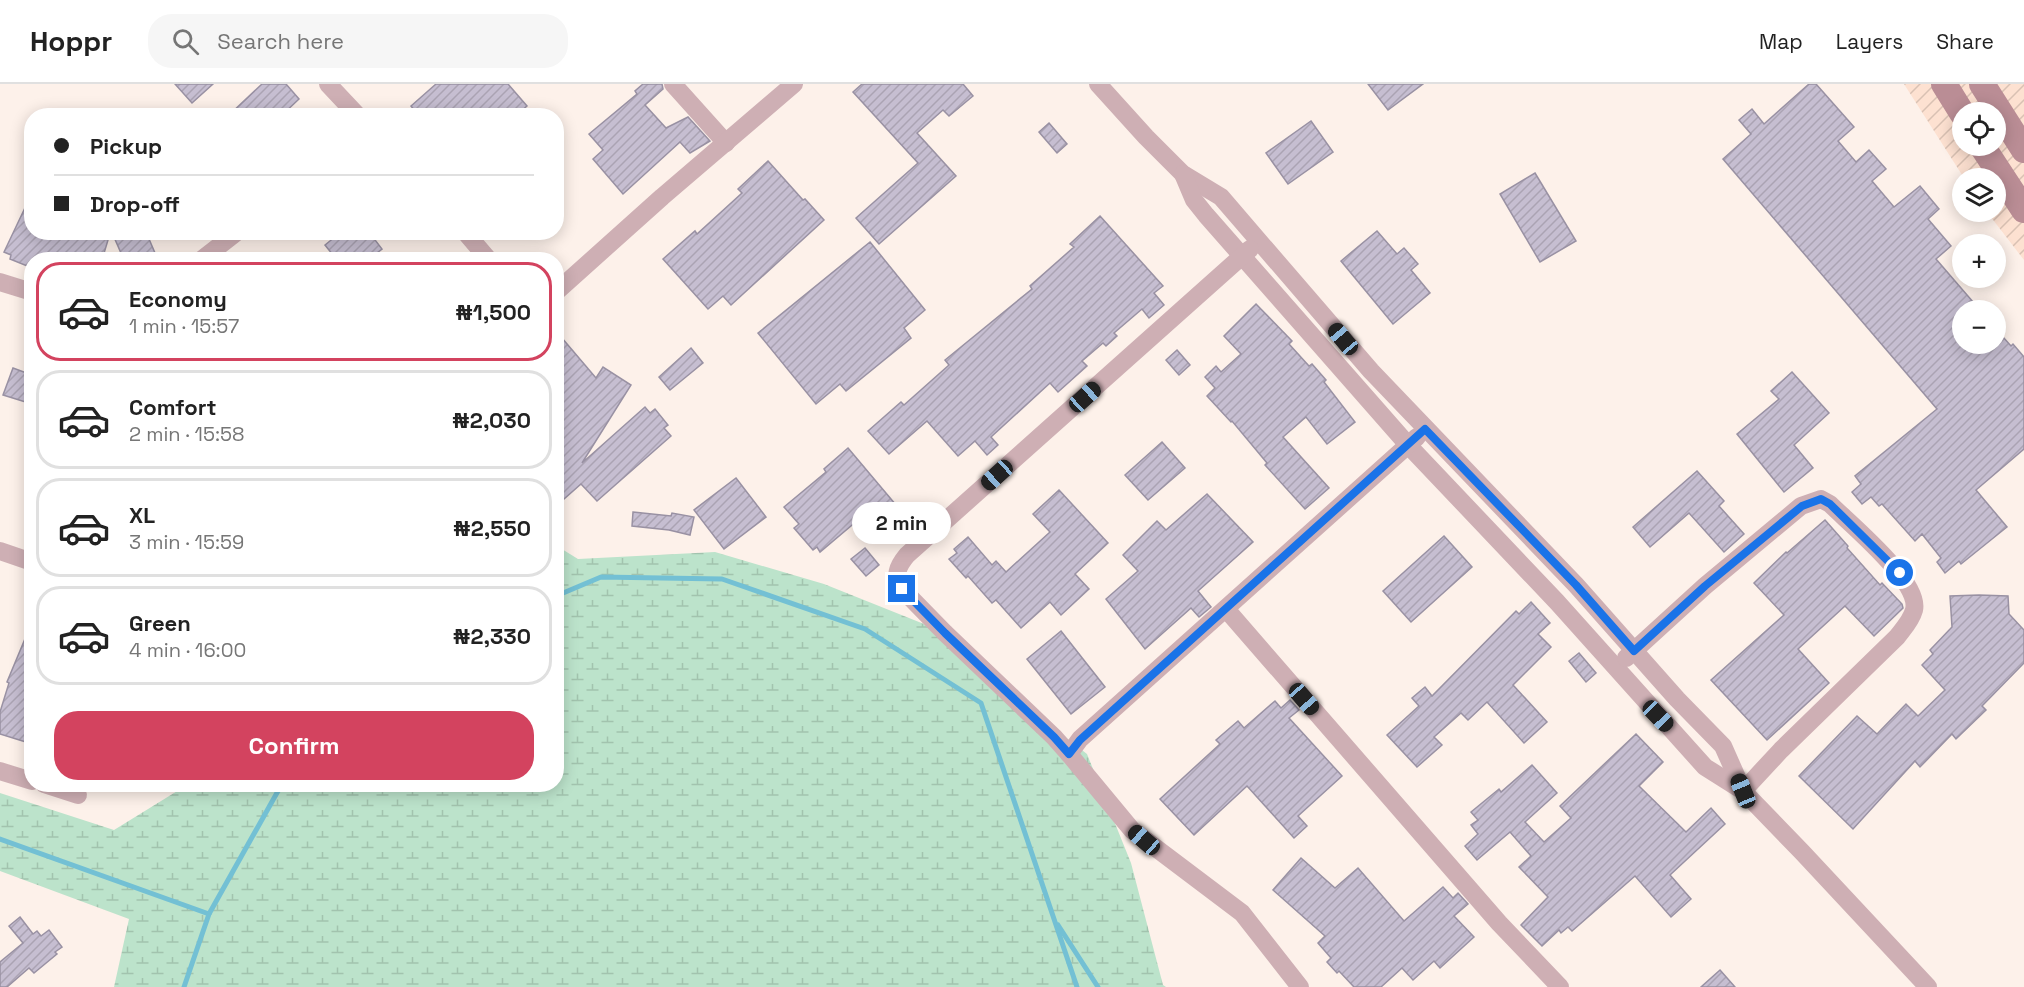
<!DOCTYPE html>
<meta charset="utf-8">
<style>
:root{--surface:#fff;--page:#f6f6f6;--text:#222;--muted:#767676;--line:#e0e0e0;--accent:#d3435f}
body{margin:0;font-family:"Space Grotesk",sans-serif;background:var(--page);color:var(--text);height:100vh;display:flex;flex-direction:column;font-size:22px;white-space:nowrap}
*{box-sizing:border-box;margin:0}
p{font-size:20px;color:var(--muted)}
.icon{flex:none;width:33px;height:33px;fill:none;stroke:currentColor;stroke-width:2;stroke-linecap:round;stroke-linejoin:round}
.map{position:relative;flex:1;overflow:hidden}
.details{position:absolute;left:24px;top:168px;width:540px;height:540px;display:flex;flex-direction:column;background:var(--surface);border-radius:24px;box-shadow:0 3px 15px #0003}
.details>*{flex:none}
.hud{position:absolute;left:24px;top:24px;width:540px;height:132px;border-radius:24px;box-shadow:0 3px 15px #0003;display:grid;align-content:center;height:132px;padding:0 30px;background:var(--surface)}
.tools{position:absolute;left:1952px;top:18px;display:grid;gap:12px}
.tools a{display:grid;place-items:center;width:54px;height:54px;border-radius:50%;background:var(--surface);box-shadow:0 3px 15px #0003;font-size:30px}
.end{position:absolute;width:27px;height:27px;margin:-14px;border:8px solid #1a73e8;background:#fff;box-shadow:0 0 0 3px #fff}
.from{border-radius:50%}
.bubble{position:absolute;height:42px;border-radius:21px;background:var(--surface);box-shadow:0 3px 15px #0003;font-size:20px;font-weight:700;line-height:42px;text-align:center}
.car{position:absolute;width:18px;height:36px;margin:-18px -9px;border-radius:8px;box-shadow:0 0 4px 2px #0007;background:linear-gradient(#222 24%,#8ab4d8 0 40%,#222 0 76%,#8ab4d8 0 86%,#222 0)}
.hud b{display:flex;align-items:center;gap:21px;height:57px;font-size:22px}
.hud b+b{border-top:2px solid var(--line)}
.hud i{width:15px;height:15px;background:var(--text)}
ul{padding:10px 0 0;list-style:none}
li{display:flex;align-items:center;gap:18px;height:99px;margin:0 12px 9px;padding:0 18px;border:3px solid var(--line);border-radius:24px}
li div{flex:1}
li b{display:block;font-size:22px}
li em{font-style:normal;font-weight:700}
li.current{border-color:var(--accent)}
li>.icon{width:54px;height:54px;stroke-width:1.5}
.primary-button{display:flex;gap:12px;margin-top:auto;padding:12px 30px}
.primary-button a{flex:1;height:69px;border-radius:24px;background:var(--accent);color:#fff;font-size:24px;font-weight:700;line-height:69px;text-align:center}
header{display:flex;align-items:center;gap:36px;box-sizing:border-box;height:84px;padding:0 30px;background:var(--surface);border-bottom:2px solid var(--line)}
header strong{font-size:28px}
nav{display:flex;gap:33px;margin-inline-start:auto;font-size:21px}
.search{width:420px;height:54px;background:var(--page);display:flex;align-items:center;gap:15px;box-sizing:border-box;padding:0 21px;border-radius:24px;color:var(--muted);font-size:22px}
.map>svg:first-child{display:block}
</style>
<header>
<strong>Hoppr</strong>
<div class="search"><svg class="icon" aria-label="search" viewBox="0 0 24 24"><circle cx="10" cy="10" r="6"/><path d="M15 15l6 6"/></svg>Search here</div>
<nav><a>Map</a><a>Layers</a><a>Share</a></nav>
</header>
<div class="map">
<svg width="2024" height="903" viewBox="0 0 2024 903">
<defs>
<pattern id="industrial-furrows" width="10" height="10" patternUnits="userSpaceOnUse" patternTransform="scale(1.5)"><rect width="10" height="10" fill="#fde1d1"/><path d="M-1 1l2-2M0 10L10 0M9 11l2-2" fill="none" stroke="#d9c1b3"/></pattern>
<pattern id="wetland-marsh" width="20" height="14" patternUnits="userSpaceOnUse" patternTransform="scale(1.5)"><rect width="20" height="14" fill="#bce3cb"/><path d="M1 5h8M5 5V1M11 12h8M15 12V8" fill="none" stroke="#a2c3ae"/></pattern>
<pattern id="building-hatch" width="6" height="6" patternUnits="userSpaceOnUse" patternTransform="scale(1.5)"><rect width="6" height="6" fill="#c6bed1"/><path d="M-1 1l2-2M0 6l6-6M5 7l2-2" fill="none" stroke="#aba3b3"/></pattern>
</defs>
<rect width="100%" height="100%" fill="#fdf1ea"/>
<!-- industrial -->
<path fill="url(#industrial-furrows)" fill-rule="evenodd" d="M1904 0H2024V176L1987 128H1995V94H1964ZM1962 28H1995V62H1962Z"/>
<!-- wetland -->
<path fill="url(#wetland-marsh)" d="M557 462 578 475 715 468 824 500 924 540 982 588 1087 670 1131 779 1163 901 1166 903H114L129 835 0 787V709L114 746 187 701 556 700Z"/>
<g fill="none" stroke-linecap="round" stroke-linejoin="round">
<!-- stream -->
<g stroke="#73c0d4" stroke-width="5">
<path d="M556 512 601 493 722 495 865 545 981 619 1077 903"/>
<path d="M0 755 209 830"/>
<path d="M1058 841 1098 903"/>
<path d="M184 903 209 830 278 707 285 700"/>
</g>
</g>
<!-- building -->
<g fill="url(#building-hatch)" stroke="#9991a3" stroke-width="1.5">
<path d="M175 0H213L192 19Z"/>
<path d="M262 0H286L299 15 281 32H228Z"/>
<path d="M436 0H508L527 22 516 32H419L411 22Z"/>
<path d="M643 0H662L663 5 645 21 666 44 688 33 710 57 690 69 680 58 623 110 593 75 603 66 589 50 637 10 635 7Z"/>
<path d="M862 0H963L973 12 949 32 943 26 917 49 956 92 879 160 856 134 918 79 853 8Z"/>
<path d="M1368 0H1423L1388 26Z"/>
<path d="M1809 0H1816L1854 43 1838 57 1856 78 1869 66 1886 85 1872 97 1894 123 1920 102 1939 125 1928 135 1951 162 1936 175 1980 226H1962V260H1995V244L2011 262 2013 260 2024 273V365L1976 406 2007 443 1961 480 1959 477 1945 489 1937 478 1941 474 1922 450 1915 457 1882 420 1879 422 1871 413 1862 420 1852 408 1861 400 1855 392 1937 325 1723 75 1751 50 1739 36 1752 25 1764 40Z"/>
<path d="M1311 37 1333 68 1288 100 1266 69Z"/>
<path d="M1049 39 1067 60 1057 69 1039 48Z"/>
<path d="M768 77 803 116 805 115 824 136 731 221 723 212 708 225 663 175 695 147 697 150 742 109 738 105Z"/>
<path d="M1535 89 1576 157 1540 178 1500 110Z"/>
<path d="M32 109V148H85L108 156 102 176H32V184L10 175 11 171 4 168Z"/>
<path d="M1100 132 1163 202 1154 209 1164 221 1149 234 1142 225 1114 249 1117 252 1106 262 1103 259 1082 277 1087 282 1058 308 1050 299 991 353 998 361 987 371 975 357 958 372 927 337 889 370 868 347 901 318 904 321 949 281 945 276 1032 205 1030 202 1074 163 1070 160Z"/>
<path d="M1377 147 1397 170 1404 164 1418 180 1411 186 1430 209 1393 240 1341 177Z"/>
<path d="M123 148H146L158 176H124L114 153Z"/>
<path d="M341 148H369L382 165 368 176H337L325 161Z"/>
<path d="M870 158 925 226 904 244 911 254 846 307 840 300 816 320 758 249Z"/>
<path d="M1256 220 1292 257 1289 260 1309 282 1312 280 1326 296 1324 298 1355 338 1327 360 1306 333 1283 353 1329 404 1305 425 1265 381 1267 379 1232 337 1231 338 1207 312 1215 304 1205 293 1216 282 1221 288 1241 270 1224 252Z"/>
<path d="M556 247 596 294 603 283 631 301 582 379 645 323 650 329 655 325 668 341 664 344 671 352 597 417 581 400 556 422Z"/>
<path d="M691 264 703 279 670 306 659 293Z"/>
<path d="M1177 266 1190 281 1179 291 1166 276Z"/>
<path d="M13 284 32 291V320L3 311Z"/>
<path d="M1792 288 1829 329 1794 361 1813 384 1784 408 1737 350 1779 315 1771 307Z"/>
<path d="M1162 358 1185 384 1148 416 1125 391Z"/>
<path d="M848 364 896 421 873 442 864 431 820 468 817 463 813 466 794 444 799 440 784 423 826 388 824 385Z"/>
<path d="M1697 387 1724 417 1719 422 1744 450 1724 468 1689 429 1650 463 1633 443Z"/>
<path d="M736 394 766 433 724 465 694 426Z"/>
<path d="M1059 406 1108 459 1075 490 1089 505 1061 531 1050 518 1021 544 996 516 992 519 968 492 966 494 949 475 957 469 954 465 968 453 992 481 996 477 1006 488 1050 448 1033 430Z"/>
<path d="M1207 410 1253 458 1198 507 1211 523 1199 533 1191 524 1145 565 1106 515 1138 487 1123 471 1157 437 1166 446Z"/>
<path d="M633 428 671 432 672 429 694 433 690 451 669 446 632 442Z"/>
<path d="M1825 436 1848 462 1847 464 1880 501 1882 499 1902 520 1903 524 1874 552 1845 522 1798 565 1829 599 1767 656 1711 596 1784 531 1754 499 1786 468 1787 469Z"/>
<path d="M1444 452 1472 483 1411 538 1383 507Z"/>
<path d="M865 464 879 481 866 492 851 475Z"/>
<path d="M1979 511 2008 512 2009 530 2024 546V579L1982 622 1986 626 1956 655 1952 650 1920 683 1915 677 1853 745 1799 692 1857 632 1877 650 1906 620 1918 632 1945 606 1922 581 1933 570 1930 566 1952 543 1950 512Z"/>
<path d="M1531 518 1550 539 1538 550 1551 563 1513 601 1547 638 1524 659 1487 618 1468 636 1461 629 1434 653 1442 661 1417 683 1387 651 1419 622 1412 614 1425 603 1432 612 1516 527 1519 530Z"/>
<path d="M32 538V641L26 658 0 650V628L9 599 7 598Z"/>
<path d="M1061 547 1105 603 1071 630 1027 575Z"/>
<path d="M1579 569 1596 589 1586 598 1569 577Z"/>
<path d="M1290 616 1299 626 1289 634 1342 692 1298 732 1307 742 1294 754 1247 702 1194 751 1160 715 1220 660 1216 656 1238 637 1244 644 1275 617 1281 624Z"/>
<path d="M1636 650 1663 678 1639 702 1686 748 1711 724 1725 740 1670 791 1691 815 1671 833 1635 792 1572 847 1568 843 1561 849 1559 846 1542 862 1521 841 1548 813 1519 783 1531 772 1510 748 1477 776 1465 762 1478 750 1471 741 1478 736 1471 728 1499 705 1501 708 1532 681 1557 709 1525 738 1544 758 1571 734 1560 722Z"/>
<path d="M1301 774 1335 804 1358 784 1404 837 1443 803 1453 814 1458 809 1468 820 1454 832 1474 853 1440 884 1434 877 1413 896 1402 884 1381 903H1354L1339 887 1337 889 1327 878 1331 874 1318 859 1325 852 1273 806Z"/>
<path d="M20 833 33 850 37 847 41 852 49 846 62 863 55 868 57 870 34 889 29 884 7 903H0V878L23 859 9 842Z"/>
<path d="M1720 886 1735 903H1701Z"/>
</g>
<g fill="none" stroke-linecap="round" stroke-linejoin="round">
<!-- street -->
<g stroke="#ceafb4" stroke-width="18">
<path d="M328 0 358 32"/>
<path d="M673 0 726 59"/>
<path d="M1098 0 1146 53 1183 90 1221 113 1371 287 1576 501 1677 615 1723 662 1743 707"/>
<path d="M1183 90 1194 116 1206 131 1408 361 1557 518 1705 683 1743 707 1802 768 1928 903"/>
<path d="M465 148 489 176"/>
<path d="M201 176 237 148"/>
<path d="M0 198 32 208"/>
<path d="M556 208 662 113 794 0"/>
<path d="M0 467 32 478"/>
<path d="M1226 525 1499 839 1560 903"/>
<path d="M1626 574 1705 502 1801 422 1821 415 1830 420C1850 440 1921 498 1914 526 1911 537 1903 545 1897 553L1781 666 1743 707"/>
<path d="M1069 670 1054 653 945 549 902 505C894 491 897 483 907 471L1250 165"/>
<path d="M0 687 32 697"/>
<path d="M44 700 78 711"/>
<path d="M1300 903 1242 829 1132 746 1069 670 1080 655 1417 353"/>
</g>
<!-- secondary -->
<g stroke="#ba8d95" stroke-width="26">
<path d="M1944 0 1962 29"/>
<path d="M1982 0 2024 66"/>
<path d="M1982 62 2024 126"/>
</g>
</g>
<g fill="none" stroke-linecap="round" stroke-linejoin="round">
<!-- route -->
<path stroke="#1a73e8" stroke-width="8" d="M902 505 945 549 1054 653 1069 670 1080 656 1425 345 1576 501 1634 567 1705 502 1802 422 1821 415 1830 420 1900 489"/>
</g>
</svg>
<div class="tools">
<a><svg class="icon" aria-label="locate" viewBox="0 0 24 24"><circle cx="12" cy="12" r="6"/><path d="M12 2v4M12 18v4M2 12h4M18 12h4"/></svg></a>
<a><svg class="icon" aria-label="layers" viewBox="0 0 24 24"><path d="M12 4l9 5-9 5-9-5zM3 14l9 5 9-5"/></svg></a>
<a>+</a>
<a>−</a>
</div>
<i class="end from" style="left:1900px;top:489px"></i>
<i class="end" style="left:902px;top:505px"></i>
<div class="bubble" style="left:852px;top:418px;width:99px">2 min</div>
<i class="car" style="left:1343px;top:255px;rotate:320deg"></i>
<i class="car" style="left:1085px;top:313px;rotate:48deg"></i>
<i class="car" style="left:997px;top:391px;rotate:228deg"></i>
<i class="car" style="left:1304px;top:615px;rotate:139deg"></i>
<i class="car" style="left:1658px;top:632px;rotate:136deg"></i>
<i class="car" style="left:1743px;top:707px;rotate:338deg"></i>
<i class="car" style="left:1144px;top:756px;rotate:311deg"></i>
<div class="hud">
<b><i class="from"></i>Pickup</b>
<b><i></i>Drop-off</b>
</div>
<section class="details">
<ul>
<li class="current"><svg class="icon" aria-label="car" viewBox="0 0 24 24"><path d="M5 17H2v-5l4-1 3-4h7l3 4 3 1v5h-3M9 17h6M6 11h13"/><circle cx="7" cy="17" r="2"/><circle cx="17" cy="17" r="2"/></svg><div><b>Economy</b><p>1 min · 15:57</p></div><em>₦1,500</em></li>
<li><svg class="icon" aria-label="car" viewBox="0 0 24 24"><path d="M5 17H2v-5l4-1 3-4h7l3 4 3 1v5h-3M9 17h6M6 11h13"/><circle cx="7" cy="17" r="2"/><circle cx="17" cy="17" r="2"/></svg><div><b>Comfort</b><p>2 min · 15:58</p></div><em>₦2,030</em></li>
<li><svg class="icon" aria-label="car" viewBox="0 0 24 24"><path d="M5 17H2v-5l4-1 3-4h7l3 4 3 1v5h-3M9 17h6M6 11h13"/><circle cx="7" cy="17" r="2"/><circle cx="17" cy="17" r="2"/></svg><div><b>XL</b><p>3 min · 15:59</p></div><em>₦2,550</em></li>
<li><svg class="icon" aria-label="car" viewBox="0 0 24 24"><path d="M5 17H2v-5l4-1 3-4h7l3 4 3 1v5h-3M9 17h6M6 11h13"/><circle cx="7" cy="17" r="2"/><circle cx="17" cy="17" r="2"/></svg><div><b>Green</b><p>4 min · 16:00</p></div><em>₦2,330</em></li>
</ul>
<div class="primary-button"><a>Confirm</a></div>
</section>
</div>
